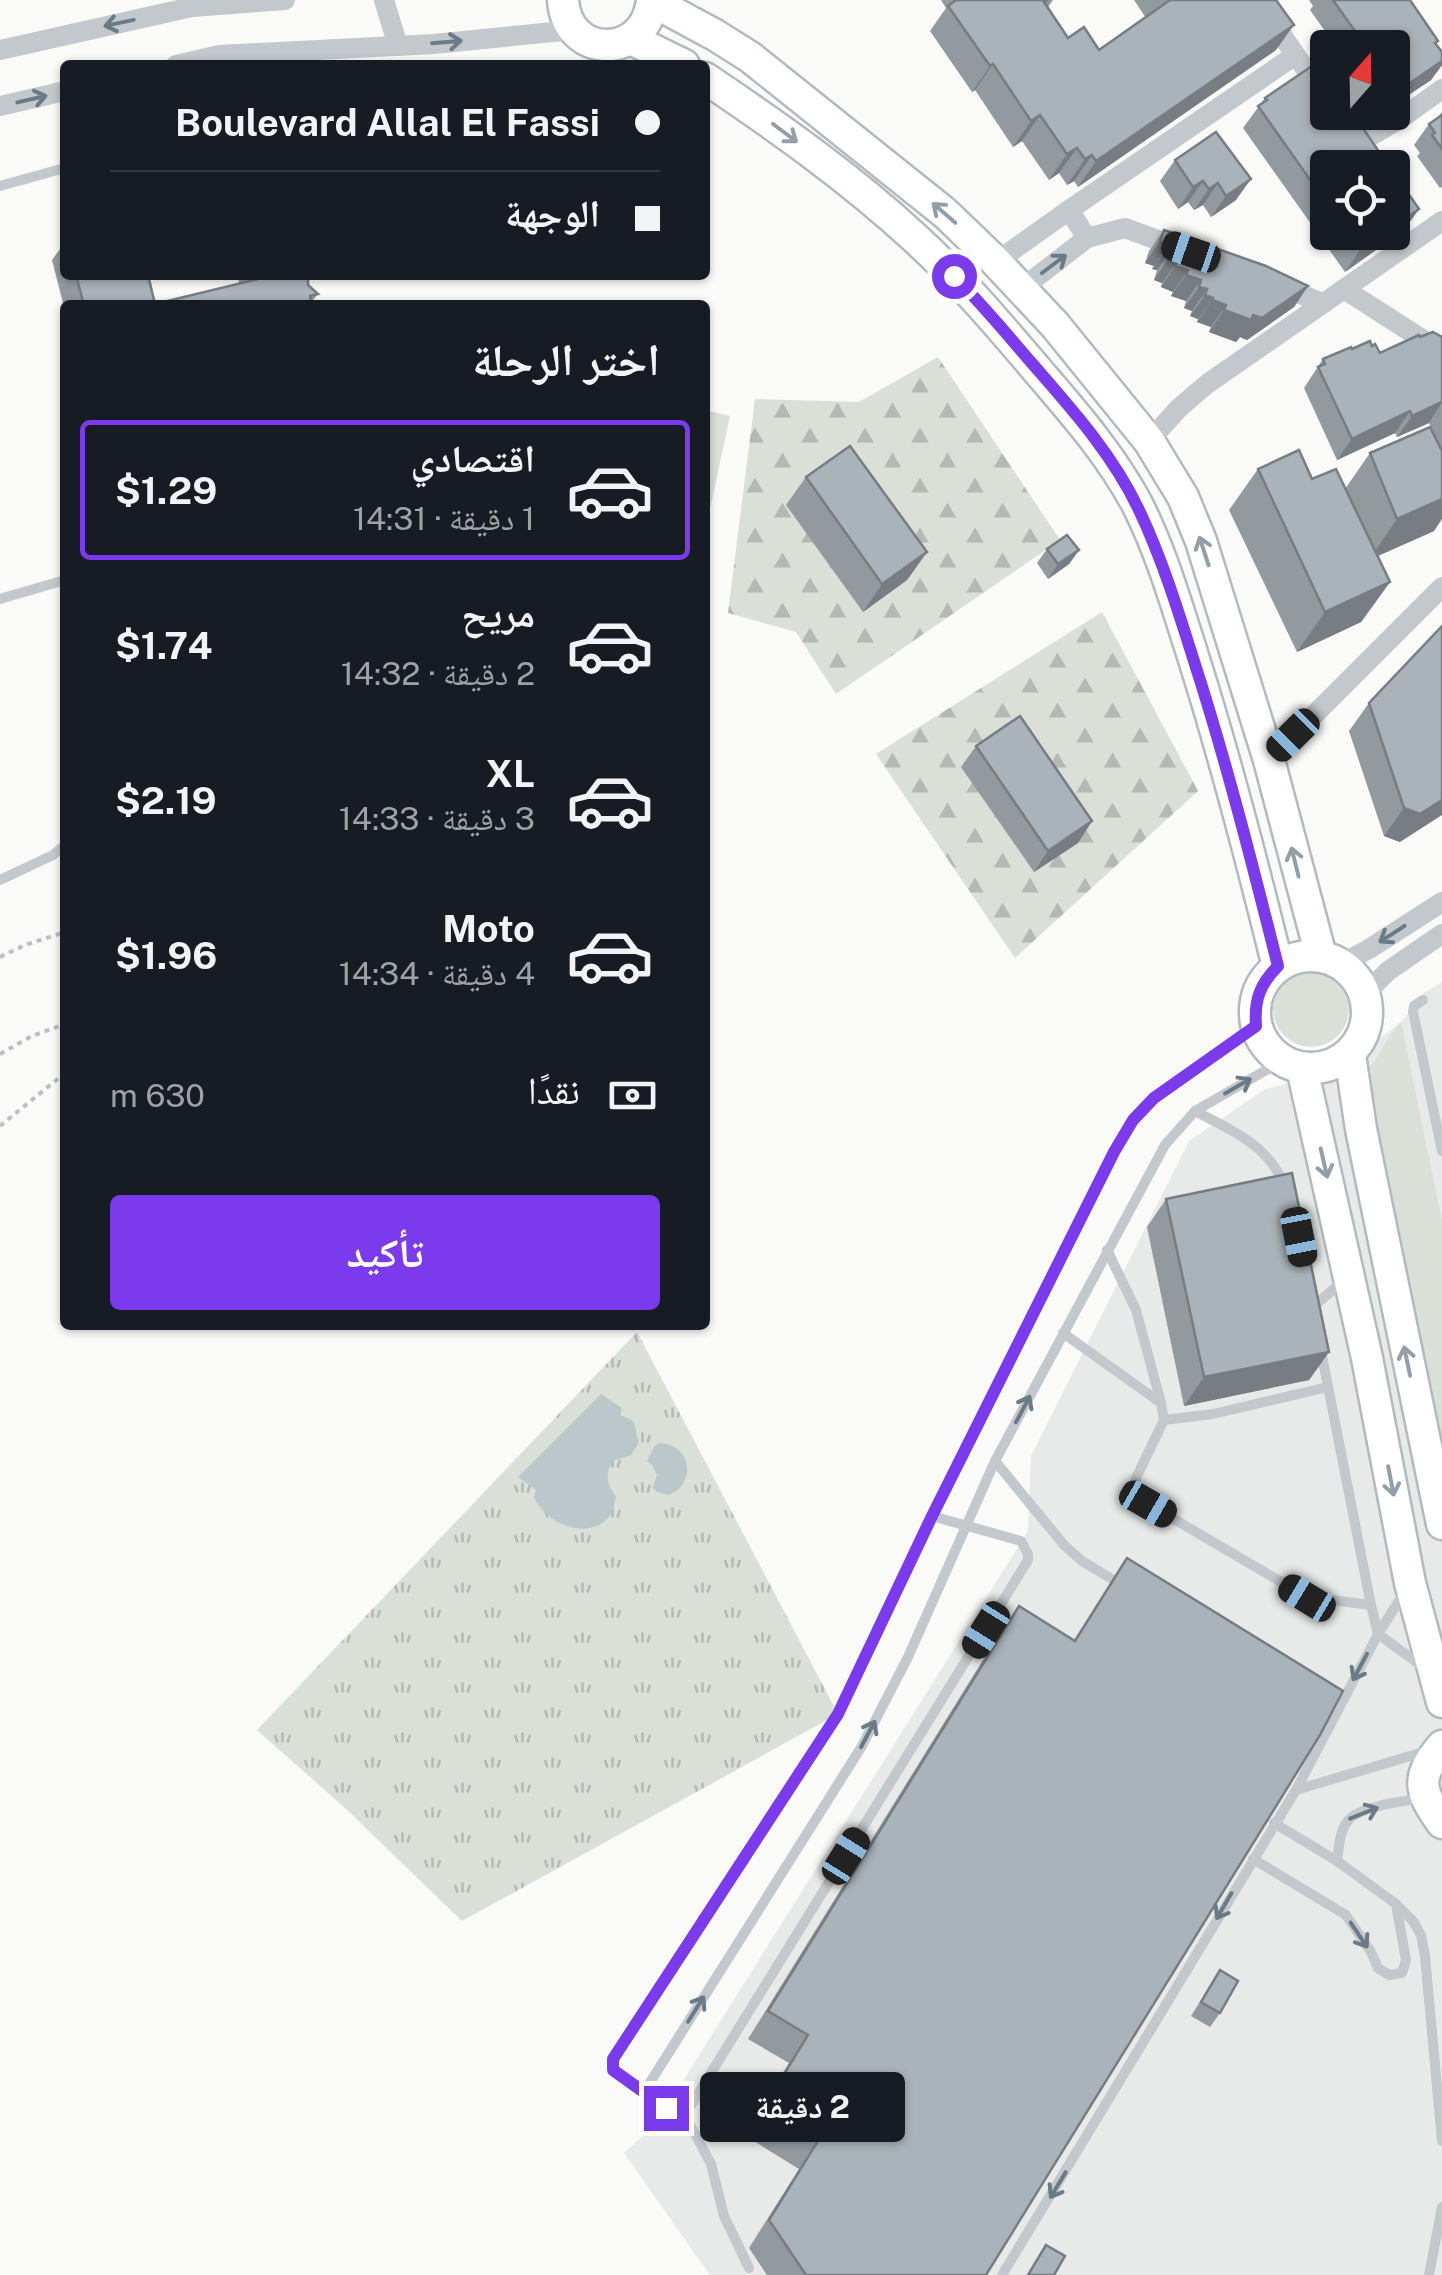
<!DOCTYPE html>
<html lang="ar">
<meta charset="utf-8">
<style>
:root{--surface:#171b24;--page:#20242c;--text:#f1f3f6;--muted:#9ea1a6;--line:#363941;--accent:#7c3aed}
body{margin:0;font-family:"Public Sans","Noto Naskh Arabic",sans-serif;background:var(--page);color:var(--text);direction:rtl;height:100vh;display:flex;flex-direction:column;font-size:38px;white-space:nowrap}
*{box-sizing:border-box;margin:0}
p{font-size:32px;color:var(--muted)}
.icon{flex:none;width:55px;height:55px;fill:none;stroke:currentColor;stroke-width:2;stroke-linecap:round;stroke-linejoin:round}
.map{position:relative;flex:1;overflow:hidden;direction:ltr}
.panel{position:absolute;left:60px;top:300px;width:650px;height:1030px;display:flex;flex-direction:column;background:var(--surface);border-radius:10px;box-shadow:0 2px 8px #0004;direction:rtl}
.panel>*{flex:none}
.banner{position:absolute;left:60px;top:60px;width:650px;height:220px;border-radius:10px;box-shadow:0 2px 8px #0004;direction:rtl;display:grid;align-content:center;height:220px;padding:0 50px;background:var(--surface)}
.needle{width:65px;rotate:20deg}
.fabs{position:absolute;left:1310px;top:30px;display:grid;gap:20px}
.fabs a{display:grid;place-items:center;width:100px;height:100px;border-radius:10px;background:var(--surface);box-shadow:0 2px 8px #0004;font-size:50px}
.end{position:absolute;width:45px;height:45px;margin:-22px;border:12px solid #7c3aed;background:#fff;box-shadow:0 0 0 5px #fff}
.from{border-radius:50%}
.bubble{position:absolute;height:70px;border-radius:10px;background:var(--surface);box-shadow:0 2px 8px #0004;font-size:32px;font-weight:700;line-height:70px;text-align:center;direction:rtl}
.car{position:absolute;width:30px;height:60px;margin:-30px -15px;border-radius:12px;box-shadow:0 0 8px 2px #0007;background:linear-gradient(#222 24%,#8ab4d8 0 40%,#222 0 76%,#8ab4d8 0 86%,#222 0)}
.banner b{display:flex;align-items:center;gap:35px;height:95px;font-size:38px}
.banner b+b{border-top:2px solid var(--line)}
.banner i{width:25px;height:25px;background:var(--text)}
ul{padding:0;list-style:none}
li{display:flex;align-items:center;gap:30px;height:140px;margin:0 20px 15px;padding:0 30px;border:5px solid transparent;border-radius:10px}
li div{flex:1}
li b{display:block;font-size:38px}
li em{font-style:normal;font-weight:700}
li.on{border-color:var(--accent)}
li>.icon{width:90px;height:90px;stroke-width:1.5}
h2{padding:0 50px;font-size:45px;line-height:120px}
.pay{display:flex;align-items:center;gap:25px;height:110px;padding:0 50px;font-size:38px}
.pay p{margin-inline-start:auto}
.button{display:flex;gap:20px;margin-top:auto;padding:20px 50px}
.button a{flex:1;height:115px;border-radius:10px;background:var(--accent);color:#fff;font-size:40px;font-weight:700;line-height:115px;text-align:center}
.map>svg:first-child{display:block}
</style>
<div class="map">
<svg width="1442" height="2275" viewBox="0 0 1442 2275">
<defs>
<pattern id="forest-firs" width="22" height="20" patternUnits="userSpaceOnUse" patternTransform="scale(2.5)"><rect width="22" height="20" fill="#dadfd7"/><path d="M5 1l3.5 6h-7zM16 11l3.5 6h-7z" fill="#b4b9b4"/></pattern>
<pattern id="park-tufts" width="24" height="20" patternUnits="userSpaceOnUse" patternTransform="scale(2.5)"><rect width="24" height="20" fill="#dadfd7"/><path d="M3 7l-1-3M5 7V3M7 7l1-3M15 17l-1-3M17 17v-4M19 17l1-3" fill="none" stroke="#b4b9b4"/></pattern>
</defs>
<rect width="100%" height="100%" fill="#fafaf8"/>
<!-- built -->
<path fill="#e8e9e9" d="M1442 982V2275H710L624 2153 644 2135 666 2108 1028 1531 1031 1456 1189 1141 1265 1089 1336 1073 1401 1022 1424 993Z"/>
<!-- grass -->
<g fill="#dadfd7">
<path d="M705 410 730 416 705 532Z"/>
<circle cx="1311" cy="1009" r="38"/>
<path d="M1401 1022 1442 1221V1455L1364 1075C1378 1058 1386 1039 1401 1022Z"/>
</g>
<!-- forest -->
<g fill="url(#forest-firs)">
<path d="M938 357 1060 540 836 694 796 632 728 613 755 399 859 402Z"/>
<path d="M1102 612 1198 791 1015 958 876 754Z"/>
</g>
<!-- park -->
<path fill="url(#park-tufts)" d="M637 1332 838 1714 462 1921 345 1808 257 1730Z"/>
<!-- water -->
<g fill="#bbc7cb">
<path d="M601 1394 622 1408 618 1414 632 1420 635 1425 638 1444 631 1455 613 1461C604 1475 607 1484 616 1497 614 1505 613 1513 607 1519 585 1541 544 1522 534 1497L536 1490 518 1477Z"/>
<path d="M659 1443C691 1444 698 1483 669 1495L657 1492 653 1488 657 1475 652 1465 647 1461 654 1447Z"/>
</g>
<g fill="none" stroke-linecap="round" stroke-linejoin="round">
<!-- secondary casing -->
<g stroke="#b3babf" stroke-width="35">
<g id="secondary">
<path d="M563 0C567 60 646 60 652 0"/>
<path d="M652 1 715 35 750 57 945 213 996 262 1055 325 1149 441 1183 497 1201 541 1269 760 1321 956"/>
<path d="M631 39 684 65"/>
<path d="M705 78C778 127 850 178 915 238 960 279 999 325 1038 371 1074 413 1111 455 1137 504 1161 551 1176 603 1192 653 1225 757 1252 861 1278 967"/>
<circle cx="1311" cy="1012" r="56"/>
<path d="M1350 1055 1361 1129 1442 1524"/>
<path d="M1302 1068 1367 1358 1410 1583 1442 1702"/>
<path d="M1442 1746C1415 1778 1419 1791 1442 1823"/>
</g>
</g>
<!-- path -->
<g stroke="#bbbfc2" stroke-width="4" stroke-dasharray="5 5" stroke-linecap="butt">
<path d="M0 957 25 945 65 932"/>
<path d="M0 1054 32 1036 65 1024"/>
<path d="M0 1126 65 1073"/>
</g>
<!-- lane -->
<g stroke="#c3c8cc" stroke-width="10">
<path d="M0 186 65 168"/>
<path d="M0 599 65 580"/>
<path d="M0 880 53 855 65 845"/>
<path d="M1423 1000 1414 1006 1413 1012 1442 1151"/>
<path d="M1195 1111C1234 1132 1268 1144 1286 1188"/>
<path d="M1107 1250 1136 1310 1161 1403"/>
<path d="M1313 1307 1345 1279"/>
<path d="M1063 1333 1161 1403 1164 1420 1136 1478C1135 1490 1139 1496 1148 1504L1307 1597 1371 1605"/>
<path d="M1321 1351 1371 1605 1378 1634 1426 1669"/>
<path d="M1164 1420 1213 1414 1328 1387"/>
<path d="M995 1461 1064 1545 1082 1561 1122 1585"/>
<path d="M1296 1790 1378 1634 1404 1593"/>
<path d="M1274 1823 1337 1861 1396 1904 1413 1921 1421 1935 1425 1956 1442 2141"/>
<path d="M1253 1859 1346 1915 1371 1952 1378 1968 1389 1975 1402 1973 1406 1960 1396 1904"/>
<path d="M1337 1861C1339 1849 1339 1833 1347 1822 1357 1806 1405 1801 1424 1798"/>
<path d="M644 2092 862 1746 908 1657 995 1461 1165 1145 1195 1111 1282 1061"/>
<path d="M685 2115 666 2108 613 2070V2059L838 1714 932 1516 1114 1152 1133 1120 1153 1098 1256 1025"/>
<path d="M749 2268 724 2216 711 2164 685 2115 1028 1560V1554L1021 1541 932 1516"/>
<path d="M1002 2275 1296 1790 1427 1751"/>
<path d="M1429 2275 1442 2207"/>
</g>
<!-- street -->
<g stroke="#c3c8cc" stroke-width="20">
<path d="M384 0 398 46"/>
<path d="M1257 0 1328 101"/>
<path d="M0 50 192 7 285 0"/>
<path d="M176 65 219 55 434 44 573 30"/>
<path d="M0 106 65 91"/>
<path d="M1361 142 1403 117 1442 89"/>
<path d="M1179 248 1125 228 1087 238 1069 210 1294 56"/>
<path d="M996 262 1069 210"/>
<path d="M1276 284 1322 303"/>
<path d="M1021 289 1087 238"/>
<path d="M1344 289 1442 352"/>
<path d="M1149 441 1179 408 1207 384 1442 221"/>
<path d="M1269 760 1442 587"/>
<path d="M1341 964 1369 949 1442 902"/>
<path d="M1365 994 1388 971 1442 934"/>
</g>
<!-- secondary -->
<use href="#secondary" stroke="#fff" stroke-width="30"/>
</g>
<!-- wall -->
<g fill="#929a9f">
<path d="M941 0H1053L1048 7 1068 38 1099 50 1146 18 1134 0H1276V50L1078 187 1074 181 1067 185 1059 173 1049 180 1022 141 1013 147 975 90 972 92 930 31 946 8Z"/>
<path d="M1309 0H1410L1438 41 1436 44 1442 52V65L1431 80 1392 106V48H1337L1310 10 1313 6Z"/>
<path d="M1265 98 1328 168V232H1392L1419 209 1404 230 1345 272 1243 128Z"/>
<path d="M1442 112V187L1440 188 1417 156 1420 153 1414 145 1429 124 1438 117Z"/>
<path d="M1216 132 1236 200 1211 217 1203 205 1194 210 1188 202 1178 209 1160 181 1175 160Z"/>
<path d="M1164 230 1308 286 1294 307 1247 340 1240 337 1236 342 1209 332 1211 327 1197 322 1198 319 1190 316 1192 311 1184 308 1186 301 1171 296 1173 292 1161 287 1162 283 1154 280 1157 270 1152 269 1154 266 1145 263 1149 251Z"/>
<path d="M65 242V275H148L155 304 239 283 238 275H308V285L318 294 311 303 312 305H65V311L52 260Z"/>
<path d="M1420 337H1442V450L1429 423 1397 437 1395 433 1337 460 1304 388 1323 359 1352 349 1372 346 1380 353Z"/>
<path d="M1370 453 1434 531 1377 556 1390 582 1361 622 1297 652 1229 510 1258 469 1345 489Z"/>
<path d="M806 477 927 552 907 580 863 612 786 505Z"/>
<path d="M1047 549 1079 550 1069 564 1048 579 1037 563Z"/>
<path d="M1442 626 1400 842 1384 836 1349 731 1369 703Z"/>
<path d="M976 746 1092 821 1078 843 1034 872 961 767Z"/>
<path d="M1166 1199 1329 1352 1309 1380 1184 1406 1147 1227Z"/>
<path d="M1127 1558 986 2275H767L749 2248 799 2169 744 2135 789 2063 748 2039 999 1634 1019 1606 1074 1640Z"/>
<path d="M1220 1970V2013L1210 2027 1191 2016Z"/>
</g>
<!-- shaded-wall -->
<g fill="#777d82">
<path d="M1294 25 1276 50 1078 187 1096 161Z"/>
<path d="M1442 61V65L1431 80 1392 106V100L1398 91Z"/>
<path d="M993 64 975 90 972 92 990 66Z"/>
<path d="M1040 115 1022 141 1013 147 1031 121Z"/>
<path d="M1077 148 1059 173 1049 180 1067 154Z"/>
<path d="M1092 155 1074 181 1067 185 1085 159Z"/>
<path d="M1251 179 1236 200 1211 217 1226 196Z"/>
<path d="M1203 181 1188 202 1178 209 1193 187Z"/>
<path d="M1218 183 1203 205 1194 210 1209 189Z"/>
<path d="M1419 209 1404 230 1345 272 1360 250 1386 232H1392V228Z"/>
<path d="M1160 241 1168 244 1154 266 1145 263Z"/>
<path d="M1167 248 1172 249 1157 270 1152 269Z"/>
<path d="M1168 259 1177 262 1162 283 1154 280Z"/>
<path d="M1175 266 1188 270 1173 292 1161 287Z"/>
<path d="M1186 275 1201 280 1186 301 1171 296Z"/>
<path d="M1308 286 1294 307 1247 340 1240 337 1236 342 1209 332 1224 310Z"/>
<path d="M1199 287 1207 289 1192 311 1184 308Z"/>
<path d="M1205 295 1213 298 1198 319 1190 316Z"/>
<path d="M1212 300 1226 305 1211 327 1197 322Z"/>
<path d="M1442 402 1429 423 1397 437 1412 416Z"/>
<path d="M1410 411 1395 433 1337 460 1352 439Z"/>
<path d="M1442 499V519L1434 531 1369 560 1397 519Z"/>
<path d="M1079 550 1069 564 1048 579 1058 564Z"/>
<path d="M927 552 907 580 863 612 882 584Z"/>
<path d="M1390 582 1361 622 1297 652 1325 612Z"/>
<path d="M1442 800V815L1400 842 1384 836 1404 808Z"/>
<path d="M1092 821 1078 843 1034 872 1048 851Z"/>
<path d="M1329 1352 1309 1380 1184 1406 1204 1377Z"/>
</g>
<!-- building -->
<g fill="#aab3b9" stroke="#777d82" stroke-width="2.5">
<path d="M956 0H1047L1044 2 1068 38 1084 27 1099 50 1170 0H1276L1294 25 1096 161 1092 155 1085 159 1077 148 1067 154 1040 115 1031 121 993 64 990 66 948 6Z"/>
<path d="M1333 0H1410L1438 41 1435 43 1442 52V61L1398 91 1392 84V48H1367Z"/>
<path d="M1315 64 1328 82V112H1352L1390 168H1328V205L1258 106 1267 100 1265 98Z"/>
<path d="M1442 115V149L1432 135 1435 133 1429 124Z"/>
<path d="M1216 132 1251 179 1226 196 1218 183 1209 189 1203 181 1193 187 1175 160Z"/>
<path d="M1392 170 1419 209 1392 228Z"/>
<path d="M1164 230 1266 266 1308 286 1262 318 1253 315 1251 320 1224 310 1226 305 1212 300 1213 298 1205 295 1207 289 1199 287 1201 280 1186 275 1188 270 1175 266 1177 262 1168 259 1172 249 1167 248 1168 244 1160 241Z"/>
<path d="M1347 232H1386L1360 250Z"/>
<path d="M76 275H148L155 304 258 279 257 275H308V285L318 294 310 296 312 305H84Z"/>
<path d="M1433 332 1442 337V402L1412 416 1410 411 1352 439 1318 367 1325 364 1323 359 1351 347 1352 349 1370 341 1372 346 1375 344 1380 353 1419 335 1420 337Z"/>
<path d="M1430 427 1442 451V499L1397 519 1370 453Z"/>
<path d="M850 446 927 552 882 584 806 477Z"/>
<path d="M1299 450 1312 479 1336 469 1390 582 1325 612 1258 469Z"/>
<path d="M1067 535 1079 550 1058 564 1047 549Z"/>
<path d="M1442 626V800L1420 814 1404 808 1369 703Z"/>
<path d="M1020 716 1092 821 1048 851 976 746Z"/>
<path d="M1292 1173 1329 1352 1204 1377 1166 1199Z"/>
<path d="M1127 1558 1343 1691 1320 1735 986 2275H806L769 2220 818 2141 764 2107 808 2035 768 2011 1019 1606 1075 1641Z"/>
<path d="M1220 1970 1238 1981 1220 2013 1201 2002Z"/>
<path d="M1046 2245 1065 2256 1054 2275H1028Z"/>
</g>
<!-- one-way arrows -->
<defs><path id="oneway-shaft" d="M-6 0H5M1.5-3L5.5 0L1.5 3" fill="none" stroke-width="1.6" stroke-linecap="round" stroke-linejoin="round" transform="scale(2.5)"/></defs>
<g stroke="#6a7a87">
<use href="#oneway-shaft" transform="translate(119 23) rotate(168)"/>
<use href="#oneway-shaft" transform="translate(447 42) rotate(-5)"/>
<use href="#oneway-shaft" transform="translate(32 99) rotate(-13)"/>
<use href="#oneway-shaft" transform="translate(1054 264) rotate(-37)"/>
<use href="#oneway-shaft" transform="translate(1392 934) rotate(147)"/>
<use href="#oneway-shaft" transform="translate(1238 1086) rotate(-30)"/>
<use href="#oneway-shaft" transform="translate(1023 1409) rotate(-62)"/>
<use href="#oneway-shaft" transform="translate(1360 1667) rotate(118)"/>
<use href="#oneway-shaft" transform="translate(868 1734) rotate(-62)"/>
<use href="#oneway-shaft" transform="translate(1364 1813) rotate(-22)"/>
<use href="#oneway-shaft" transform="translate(1224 1906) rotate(120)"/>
<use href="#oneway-shaft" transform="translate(1359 1935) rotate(56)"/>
<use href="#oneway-shaft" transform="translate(696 2009) rotate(-58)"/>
<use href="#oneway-shaft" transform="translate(1058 2185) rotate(121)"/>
</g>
<g stroke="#939fa8">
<use href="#oneway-shaft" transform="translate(785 133) rotate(37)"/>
<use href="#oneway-shaft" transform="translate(944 213) rotate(-139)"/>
<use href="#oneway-shaft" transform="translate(1204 551) rotate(-108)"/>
<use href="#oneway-shaft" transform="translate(1295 862) rotate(-104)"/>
<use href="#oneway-shaft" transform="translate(1324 1163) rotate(77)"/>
<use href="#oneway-shaft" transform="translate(1407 1361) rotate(-102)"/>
<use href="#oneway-shaft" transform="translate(1391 1481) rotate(79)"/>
</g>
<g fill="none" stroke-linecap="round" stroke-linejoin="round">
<!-- route -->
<path stroke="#7c3aed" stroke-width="12" d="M666 2108 613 2070V2059L838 1714 932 1516 1114 1152 1133 1120 1154 1098 1256 1026C1254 1000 1260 984 1278 966 1252 863 1226 760 1193 658 1177 607 1161 556 1138 508 1112 453 1069 406 1030 361 1005 332 981 303 954 276"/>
</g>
</svg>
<div class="fabs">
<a><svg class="needle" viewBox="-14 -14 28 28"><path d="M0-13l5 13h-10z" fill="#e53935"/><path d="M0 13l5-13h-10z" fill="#9ea1a6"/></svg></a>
<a><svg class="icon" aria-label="locate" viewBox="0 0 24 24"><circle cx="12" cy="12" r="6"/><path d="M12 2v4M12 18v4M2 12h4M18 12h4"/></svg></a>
</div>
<i class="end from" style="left:954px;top:276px"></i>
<i class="end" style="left:666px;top:2108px"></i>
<div class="bubble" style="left:700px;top:2072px;width:205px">2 دقيقة</div>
<i class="car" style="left:1191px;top:252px;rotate:289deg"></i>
<i class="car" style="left:1293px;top:735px;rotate:225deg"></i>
<i class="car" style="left:1299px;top:1237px;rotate:169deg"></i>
<i class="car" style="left:1148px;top:1504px;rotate:120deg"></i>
<i class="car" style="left:1307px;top:1598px;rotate:301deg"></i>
<i class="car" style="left:986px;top:1630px;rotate:212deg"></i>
<i class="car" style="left:846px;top:1856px;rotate:32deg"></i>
<div class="banner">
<b><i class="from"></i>Boulevard Allal El Fassi</b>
<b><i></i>الوجهة</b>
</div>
<section class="panel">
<h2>اختر الرحلة</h2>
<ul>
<li class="on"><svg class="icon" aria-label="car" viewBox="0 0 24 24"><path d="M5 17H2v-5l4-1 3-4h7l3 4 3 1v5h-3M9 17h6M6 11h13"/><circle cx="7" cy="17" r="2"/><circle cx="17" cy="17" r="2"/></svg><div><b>اقتصادي</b><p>1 دقيقة · 14:31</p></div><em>$1.29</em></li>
<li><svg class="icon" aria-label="car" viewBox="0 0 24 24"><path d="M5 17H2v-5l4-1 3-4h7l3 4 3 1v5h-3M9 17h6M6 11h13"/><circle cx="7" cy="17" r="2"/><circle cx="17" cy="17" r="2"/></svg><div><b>مريح</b><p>2 دقيقة · 14:32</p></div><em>$1.74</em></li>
<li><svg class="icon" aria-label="car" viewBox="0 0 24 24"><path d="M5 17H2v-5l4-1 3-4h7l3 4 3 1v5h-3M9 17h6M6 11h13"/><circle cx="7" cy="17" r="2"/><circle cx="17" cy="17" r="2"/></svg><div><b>XL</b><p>3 دقيقة · 14:33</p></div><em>$2.19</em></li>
<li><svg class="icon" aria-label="car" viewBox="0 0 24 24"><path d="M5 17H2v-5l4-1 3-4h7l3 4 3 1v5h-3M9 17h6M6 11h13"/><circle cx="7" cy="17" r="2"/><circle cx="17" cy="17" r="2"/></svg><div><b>Moto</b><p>4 دقيقة · 14:34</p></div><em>$1.96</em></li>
</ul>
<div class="pay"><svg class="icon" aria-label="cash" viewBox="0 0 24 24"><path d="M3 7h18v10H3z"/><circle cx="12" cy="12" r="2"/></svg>نقدًا<p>630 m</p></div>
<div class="button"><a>تأكيد</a></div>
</section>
</div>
